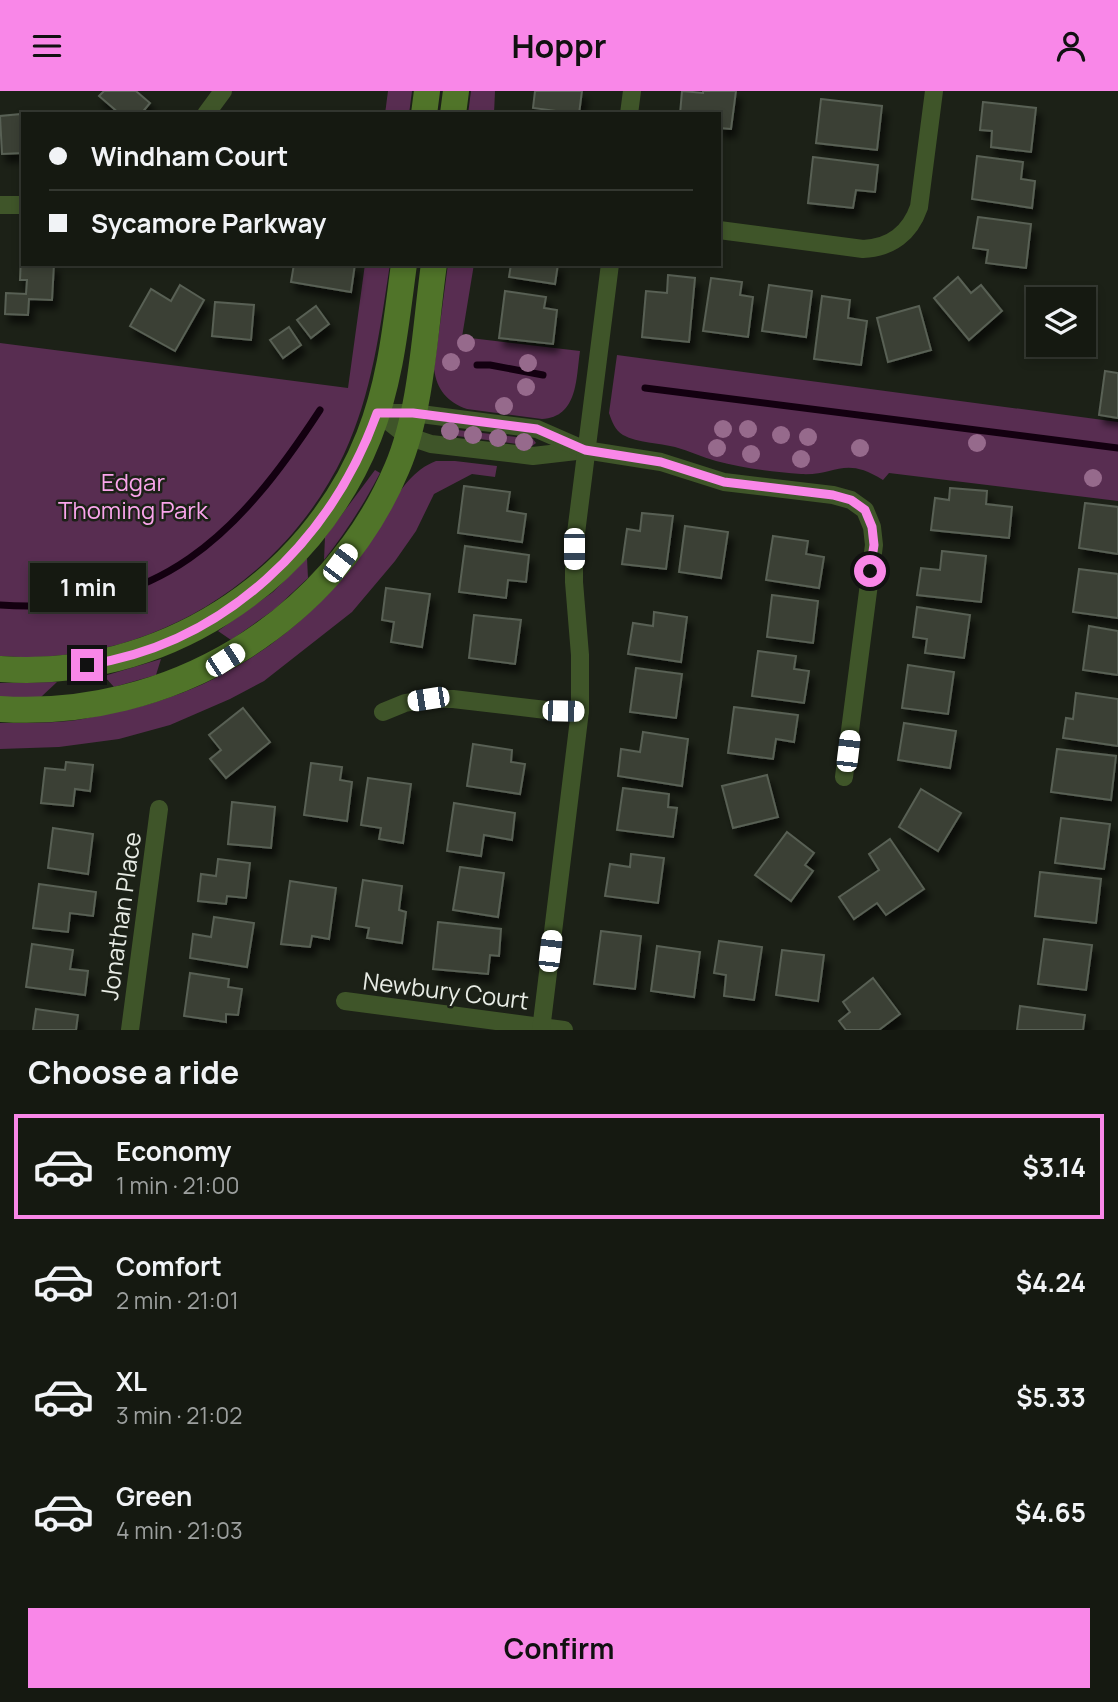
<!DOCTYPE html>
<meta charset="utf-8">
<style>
:root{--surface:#151911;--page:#22261f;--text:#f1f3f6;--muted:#9da09f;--line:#343831;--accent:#f987e8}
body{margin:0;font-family:Manrope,sans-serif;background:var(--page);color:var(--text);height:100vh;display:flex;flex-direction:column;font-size:26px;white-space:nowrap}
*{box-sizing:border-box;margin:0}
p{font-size:23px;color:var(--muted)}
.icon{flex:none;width:38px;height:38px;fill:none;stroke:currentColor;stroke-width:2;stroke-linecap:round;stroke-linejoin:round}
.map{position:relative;height:939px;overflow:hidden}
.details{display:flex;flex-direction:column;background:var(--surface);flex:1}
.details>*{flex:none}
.banner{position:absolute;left:21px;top:21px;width:700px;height:154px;border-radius:0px;box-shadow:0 4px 10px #0003,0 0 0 2px var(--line);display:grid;align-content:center;height:154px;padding:0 28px;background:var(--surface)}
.fabs{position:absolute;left:1026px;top:196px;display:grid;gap:14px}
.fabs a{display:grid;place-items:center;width:70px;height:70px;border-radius:0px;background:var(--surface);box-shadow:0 4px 10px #0003,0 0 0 2px var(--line);font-size:35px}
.end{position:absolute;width:32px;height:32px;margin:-16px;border:9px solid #f987e8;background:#111;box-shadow:0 0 0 4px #111}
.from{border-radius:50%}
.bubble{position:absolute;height:49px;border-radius:0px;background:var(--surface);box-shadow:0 4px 10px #0003,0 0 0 2px var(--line);font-size:23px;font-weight:700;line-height:49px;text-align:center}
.car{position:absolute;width:21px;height:42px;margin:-21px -10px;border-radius:9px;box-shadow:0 0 5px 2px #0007;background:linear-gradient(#fff 24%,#345 0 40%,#fff 0 76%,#345 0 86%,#fff 0)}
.banner b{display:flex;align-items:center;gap:24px;height:66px;font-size:26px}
.banner b+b{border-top:2px solid var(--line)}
.banner i{width:18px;height:18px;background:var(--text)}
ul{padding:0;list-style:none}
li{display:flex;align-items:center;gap:21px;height:105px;margin:0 14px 10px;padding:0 14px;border:4px solid transparent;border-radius:0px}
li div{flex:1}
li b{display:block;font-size:26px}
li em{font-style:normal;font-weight:700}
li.active{border-color:var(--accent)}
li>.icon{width:63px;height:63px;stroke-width:1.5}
h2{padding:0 28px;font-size:32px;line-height:84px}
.primary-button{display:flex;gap:14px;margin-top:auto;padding:14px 28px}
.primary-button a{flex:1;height:80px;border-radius:0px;background:var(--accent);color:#111;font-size:28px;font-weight:700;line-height:80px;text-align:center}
header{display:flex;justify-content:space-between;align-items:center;height:91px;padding:0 28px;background:var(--accent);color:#111;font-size:32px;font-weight:700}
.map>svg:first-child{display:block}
</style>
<header><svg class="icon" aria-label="menu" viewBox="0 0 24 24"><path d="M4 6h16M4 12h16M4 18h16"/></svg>Hoppr<svg class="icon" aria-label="person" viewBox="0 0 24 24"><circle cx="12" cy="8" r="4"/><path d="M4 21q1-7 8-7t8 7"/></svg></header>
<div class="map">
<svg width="1118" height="939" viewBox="0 0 1118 939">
<defs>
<filter id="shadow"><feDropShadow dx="4.5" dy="8" stdDeviation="3.5" flood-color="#0009"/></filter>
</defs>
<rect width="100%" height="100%" fill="#1c2117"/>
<!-- green -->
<g fill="#582d51">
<path d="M388 0H412L409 23H385Z"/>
<path d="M471 0H495L494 23H468Z"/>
<path d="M365 173H390C380 238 372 303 344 363 283 493 144 577 0 565V252L348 297Z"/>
<path d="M448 173H474L462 246 580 260C576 288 578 326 542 328L467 318C447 311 437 299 434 278Z"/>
<path d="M617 264 1118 331V410L889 382 883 389C844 364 836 385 801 383 773 381 742 377 716 370 702 366 689 360 675 356 659 352 638 352 623 344 615 339 612 331 609 322Z"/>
<path d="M449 338 533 348 536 352 532 355 457 345 447 341Z"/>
<path d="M436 370H455L497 375 495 386 472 383 434 403 416 440 395 470 352 521 264 590 230 608 170 634 119 648 59 656 0 658V632C23 632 46 632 69 630 80 629 90 626 101 624 211 605 298 549 365 459 387 429 399 384 436 370Z"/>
<path d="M375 379 380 382C364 413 346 441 324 469L325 446Z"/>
<path d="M307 467 308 487 275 518 231 549 218 540 273 501Z"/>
<path d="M161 568 156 584 114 596 104 585Z"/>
<path d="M57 591 41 606H0V592Z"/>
</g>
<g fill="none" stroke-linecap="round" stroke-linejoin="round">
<!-- stream -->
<g stroke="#130010" stroke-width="7">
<path d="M477 274H490L543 284"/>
<path d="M645 297 1118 357"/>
<path d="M0 514C160 525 239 443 320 319"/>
</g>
</g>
<!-- building -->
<g fill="#3b4135" stroke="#596054" stroke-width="2" filter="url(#shadow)">
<path d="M104 0H136L150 12 141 23H120L99 5Z"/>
<path d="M535 0H582L579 23 533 17Z"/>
<path d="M682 0 703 2V0H736L731 38 719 37V23H680Z"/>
<path d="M821 8 882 15 877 59 816 52Z"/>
<path d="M983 11 1036 17 1031 61 991 56 992 40 980 39Z"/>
<path d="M32 22 23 23V62L2 63 0 25Z"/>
<path d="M977 65 1023 71 1021 88 1035 90 1032 117 972 108Z"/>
<path d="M813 66 878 74 875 101 856 99 853 117 808 112Z"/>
<path d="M978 126 1031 133 1026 177 986 172 988 159 973 157Z"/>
<path d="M21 164 23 173H54L52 209 29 208 28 224 5 223 6 202 26 203 27 189H20Z"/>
<path d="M294 173H355L351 201 291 191Z"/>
<path d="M511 173H558L555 193 509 186Z"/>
<path d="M668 184 695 187 689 251 642 246 646 200 667 202Z"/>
<path d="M958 186 971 202 981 194 1002 220 969 249 934 207Z"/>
<path d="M711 187 742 191 740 204 753 206 748 246 703 240Z"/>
<path d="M180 194 204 209 175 260 130 235 151 198 171 210Z"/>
<path d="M769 194 812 200 806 246 762 240Z"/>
<path d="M505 200 546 206 544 217 557 219 553 253 499 247Z"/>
<path d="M822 205 850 209 848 227 867 230 861 274 814 268Z"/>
<path d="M215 211 254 214 251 249 212 245Z"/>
<path d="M316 215 329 233 311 247 297 229Z"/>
<path d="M919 215 931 259 888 271 877 227Z"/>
<path d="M289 236 301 254 283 267 270 249Z"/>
<path d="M1105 280 1118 282V327L1099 324Z"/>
<path d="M464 395 510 401 507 420 526 423 522 451 458 442Z"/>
<path d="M950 397 987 400 986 413 1012 416 1009 447 931 439 935 407 949 409Z"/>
<path d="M1085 412 1118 416V463L1079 457Z"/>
<path d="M642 422 673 425 666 478 622 473 627 438 640 440Z"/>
<path d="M685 435 728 441 721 487 679 481Z"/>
<path d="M773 445 808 450 806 463 824 466 819 497 766 489Z"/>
<path d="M465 455 529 464 526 491 508 489 506 507 459 501Z"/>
<path d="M942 460 986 465 981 511 917 504 921 477 940 479Z"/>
<path d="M1079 478 1118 483V527L1073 521Z"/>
<path d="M386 497 430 503 422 556 391 551 394 531 382 529Z"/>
<path d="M772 504 818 510 813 552 767 546Z"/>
<path d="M917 516 970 524 964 567 925 562 927 548 913 546Z"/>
<path d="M654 521 687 526 681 571 628 563 633 532 653 535Z"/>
<path d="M474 524 521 529 515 573 469 567Z"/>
<path d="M1089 535 1118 540V584L1083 579Z"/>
<path d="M758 560 796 565 794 578 809 580 804 612 752 605Z"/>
<path d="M908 574 954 581 948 623 902 617Z"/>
<path d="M636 577 682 583 676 627 630 621Z"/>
<path d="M1076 602 1118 608V655L1063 647 1066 627 1073 628Z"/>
<path d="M734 616 798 624 794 651 776 648 773 668 728 662Z"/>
<path d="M243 617 270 651 226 687 210 668 221 659 209 644Z"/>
<path d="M904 632 956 640 950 677 898 669Z"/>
<path d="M643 641 688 648 682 695 618 685 621 658 640 661Z"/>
<path d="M473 653 512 659 511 671 525 673 520 703 467 695Z"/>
<path d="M1057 658 1116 665 1111 709 1051 701Z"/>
<path d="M66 671 93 674 90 700 75 698 73 715 41 712 45 677 65 679Z"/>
<path d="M311 672 342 676 340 689 352 691 347 730 304 724Z"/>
<path d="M767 684 778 726 733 737 722 695Z"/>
<path d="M368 687 411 693 403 752 379 748 381 737 361 734Z"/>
<path d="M623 697 669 703 668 716 677 717 673 746 617 739Z"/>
<path d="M921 698 961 722 938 760 899 736Z"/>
<path d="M232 711 275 716 271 757 228 753Z"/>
<path d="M454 712 515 722 512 749 484 744 481 765 447 760Z"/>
<path d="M1061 727 1110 733 1104 778 1055 772Z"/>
<path d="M53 737 93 743 88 783 48 777Z"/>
<path d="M787 741 814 762 805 774 813 780 791 810 755 784Z"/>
<path d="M890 748 924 798 886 824 877 812 854 828 839 806 879 779 869 763Z"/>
<path d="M631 763 664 767 658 812 605 805 610 773 630 776Z"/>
<path d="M218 768 250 772 246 807 227 805 226 813 198 810 201 783 216 785Z"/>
<path d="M460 776 504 782 498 826 453 819Z"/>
<path d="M1040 781 1101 788 1096 832 1035 825Z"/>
<path d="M363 789 402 795 399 819 406 821 402 852 367 847 369 837 356 835Z"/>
<path d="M290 790 336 797 329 848 312 845 310 856 281 853Z"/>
<path d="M39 793 96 801 93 825 70 822 68 841 33 837Z"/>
<path d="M214 826 254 832 247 876 190 867 193 843 211 846Z"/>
<path d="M438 831 501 838 499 865 490 864 488 883 433 878Z"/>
<path d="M601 840 641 845 635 898 594 893Z"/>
<path d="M1044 848 1092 854 1086 899 1038 893Z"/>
<path d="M719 850 762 856 754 909 724 905 726 884 714 882Z"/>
<path d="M32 853 73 859 70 878 88 880 85 904 26 896Z"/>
<path d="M657 855 700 861 694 906 651 900Z"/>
<path d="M782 859 824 864 818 910 776 904Z"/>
<path d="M190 882 229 888 228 896 242 898 238 924 226 923V931L184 925Z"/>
<path d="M873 887 900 923 879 939H846L839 930 850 921 843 911Z"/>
<path d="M1020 915 1085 924 1083 939H1017Z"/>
<path d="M36 918 78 924 76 939H33Z"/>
</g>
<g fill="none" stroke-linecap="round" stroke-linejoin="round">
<!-- street -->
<g stroke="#3f5529" stroke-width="18">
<path d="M206 23 223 0"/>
<path d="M629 23 632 0"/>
<path d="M0 114H23"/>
<path d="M719 139 863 158C891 157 910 142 919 116L934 0"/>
<path d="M378 322 407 345 431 353 533 365 585 359 661 371 724 391 833 404 851 409 865 419 872 436 874 454 844 686"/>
<path d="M378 322H413L537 338 585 359"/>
<path d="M383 621 405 612 428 608H453L546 619 580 620"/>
<path d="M345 910 564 939"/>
<path d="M130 939 159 718"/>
<path d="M541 939 580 620V564L574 491V458L610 173"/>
</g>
<!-- secondary -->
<g stroke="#507429" stroke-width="26">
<path d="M424 23 427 0"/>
<path d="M453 23 456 0"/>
<path d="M0 578C158 590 311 493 369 345 391 289 396 232 404 173"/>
<path d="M0 618C168 629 331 533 397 377 422 319 425 236 434 173"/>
</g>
</g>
<!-- trees -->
<g fill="#966a8c">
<circle cx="466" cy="252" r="9"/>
<circle cx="451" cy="271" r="9"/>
<circle cx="528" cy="272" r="9"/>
<circle cx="526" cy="296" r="9"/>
<circle cx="504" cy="315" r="9"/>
<circle cx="723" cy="338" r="9"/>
<circle cx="748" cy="338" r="9"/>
<circle cx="450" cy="340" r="9"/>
<circle cx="473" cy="344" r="9"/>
<circle cx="781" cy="344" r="9"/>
<circle cx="808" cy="346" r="9"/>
<circle cx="498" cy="347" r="9"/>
<circle cx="524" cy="351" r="9"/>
<circle cx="977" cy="352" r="9"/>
<circle cx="717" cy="357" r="9"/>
<circle cx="860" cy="357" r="9"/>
<circle cx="751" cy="363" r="9"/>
<circle cx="801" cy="368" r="9"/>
<circle cx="1093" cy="387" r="9"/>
</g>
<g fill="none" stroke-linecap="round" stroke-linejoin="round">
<!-- route -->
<path stroke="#f987e8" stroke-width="9" d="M87 574C225 553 331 450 377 322H413L537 338 585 359 661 371 724 391 833 404 851 409 865 419 872 436 874 454 870 480"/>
</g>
<g text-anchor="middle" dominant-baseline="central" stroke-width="5" stroke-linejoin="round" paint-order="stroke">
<!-- park labels -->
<g font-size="24" fill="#faa5eb" stroke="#1c2117">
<text x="133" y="390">Edgar<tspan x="133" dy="28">Thoming Park</tspan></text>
</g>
<!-- street labels -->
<g font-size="24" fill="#e8ece5" stroke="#1c2117">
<text transform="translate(120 825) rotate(-82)">Jonathan Place</text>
<text transform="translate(446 899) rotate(7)">Newbury Court</text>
</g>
</g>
</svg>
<div class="fabs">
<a><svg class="icon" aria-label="layers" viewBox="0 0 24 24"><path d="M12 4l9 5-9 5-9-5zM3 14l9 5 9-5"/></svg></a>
</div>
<i class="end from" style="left:870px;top:480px"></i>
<i class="end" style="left:87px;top:574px"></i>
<div class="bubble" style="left:30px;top:472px;width:116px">1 min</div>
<i class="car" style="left:574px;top:458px;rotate:180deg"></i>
<i class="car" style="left:340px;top:472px;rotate:37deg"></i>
<i class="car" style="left:225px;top:569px;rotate:57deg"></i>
<i class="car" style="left:428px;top:608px;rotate:261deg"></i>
<i class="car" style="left:563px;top:620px;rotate:91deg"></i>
<i class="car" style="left:848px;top:660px;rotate:7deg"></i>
<i class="car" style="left:550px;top:860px;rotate:7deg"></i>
<div class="banner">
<b><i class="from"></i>Windham Court</b>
<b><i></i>Sycamore Parkway</b>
</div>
</div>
<section class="details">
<h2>Choose a ride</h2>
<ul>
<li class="active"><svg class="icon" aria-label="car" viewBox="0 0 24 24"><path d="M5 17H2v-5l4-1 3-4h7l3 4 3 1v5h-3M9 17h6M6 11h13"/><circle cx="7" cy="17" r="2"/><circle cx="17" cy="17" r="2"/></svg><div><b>Economy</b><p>1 min · 21:00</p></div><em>$3.14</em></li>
<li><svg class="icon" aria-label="car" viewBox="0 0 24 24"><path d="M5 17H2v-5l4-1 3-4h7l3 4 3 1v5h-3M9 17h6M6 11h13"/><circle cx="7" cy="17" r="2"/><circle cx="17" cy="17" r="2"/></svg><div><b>Comfort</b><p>2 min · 21:01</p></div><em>$4.24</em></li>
<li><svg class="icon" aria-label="car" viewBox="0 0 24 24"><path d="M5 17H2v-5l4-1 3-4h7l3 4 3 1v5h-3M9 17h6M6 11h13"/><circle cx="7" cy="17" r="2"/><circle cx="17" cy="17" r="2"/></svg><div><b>XL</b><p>3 min · 21:02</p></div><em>$5.33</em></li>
<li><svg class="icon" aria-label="car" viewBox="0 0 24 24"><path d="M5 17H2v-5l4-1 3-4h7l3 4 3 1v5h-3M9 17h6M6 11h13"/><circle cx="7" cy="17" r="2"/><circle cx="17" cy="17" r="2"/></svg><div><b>Green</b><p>4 min · 21:03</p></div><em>$4.65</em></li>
</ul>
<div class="primary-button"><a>Confirm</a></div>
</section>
